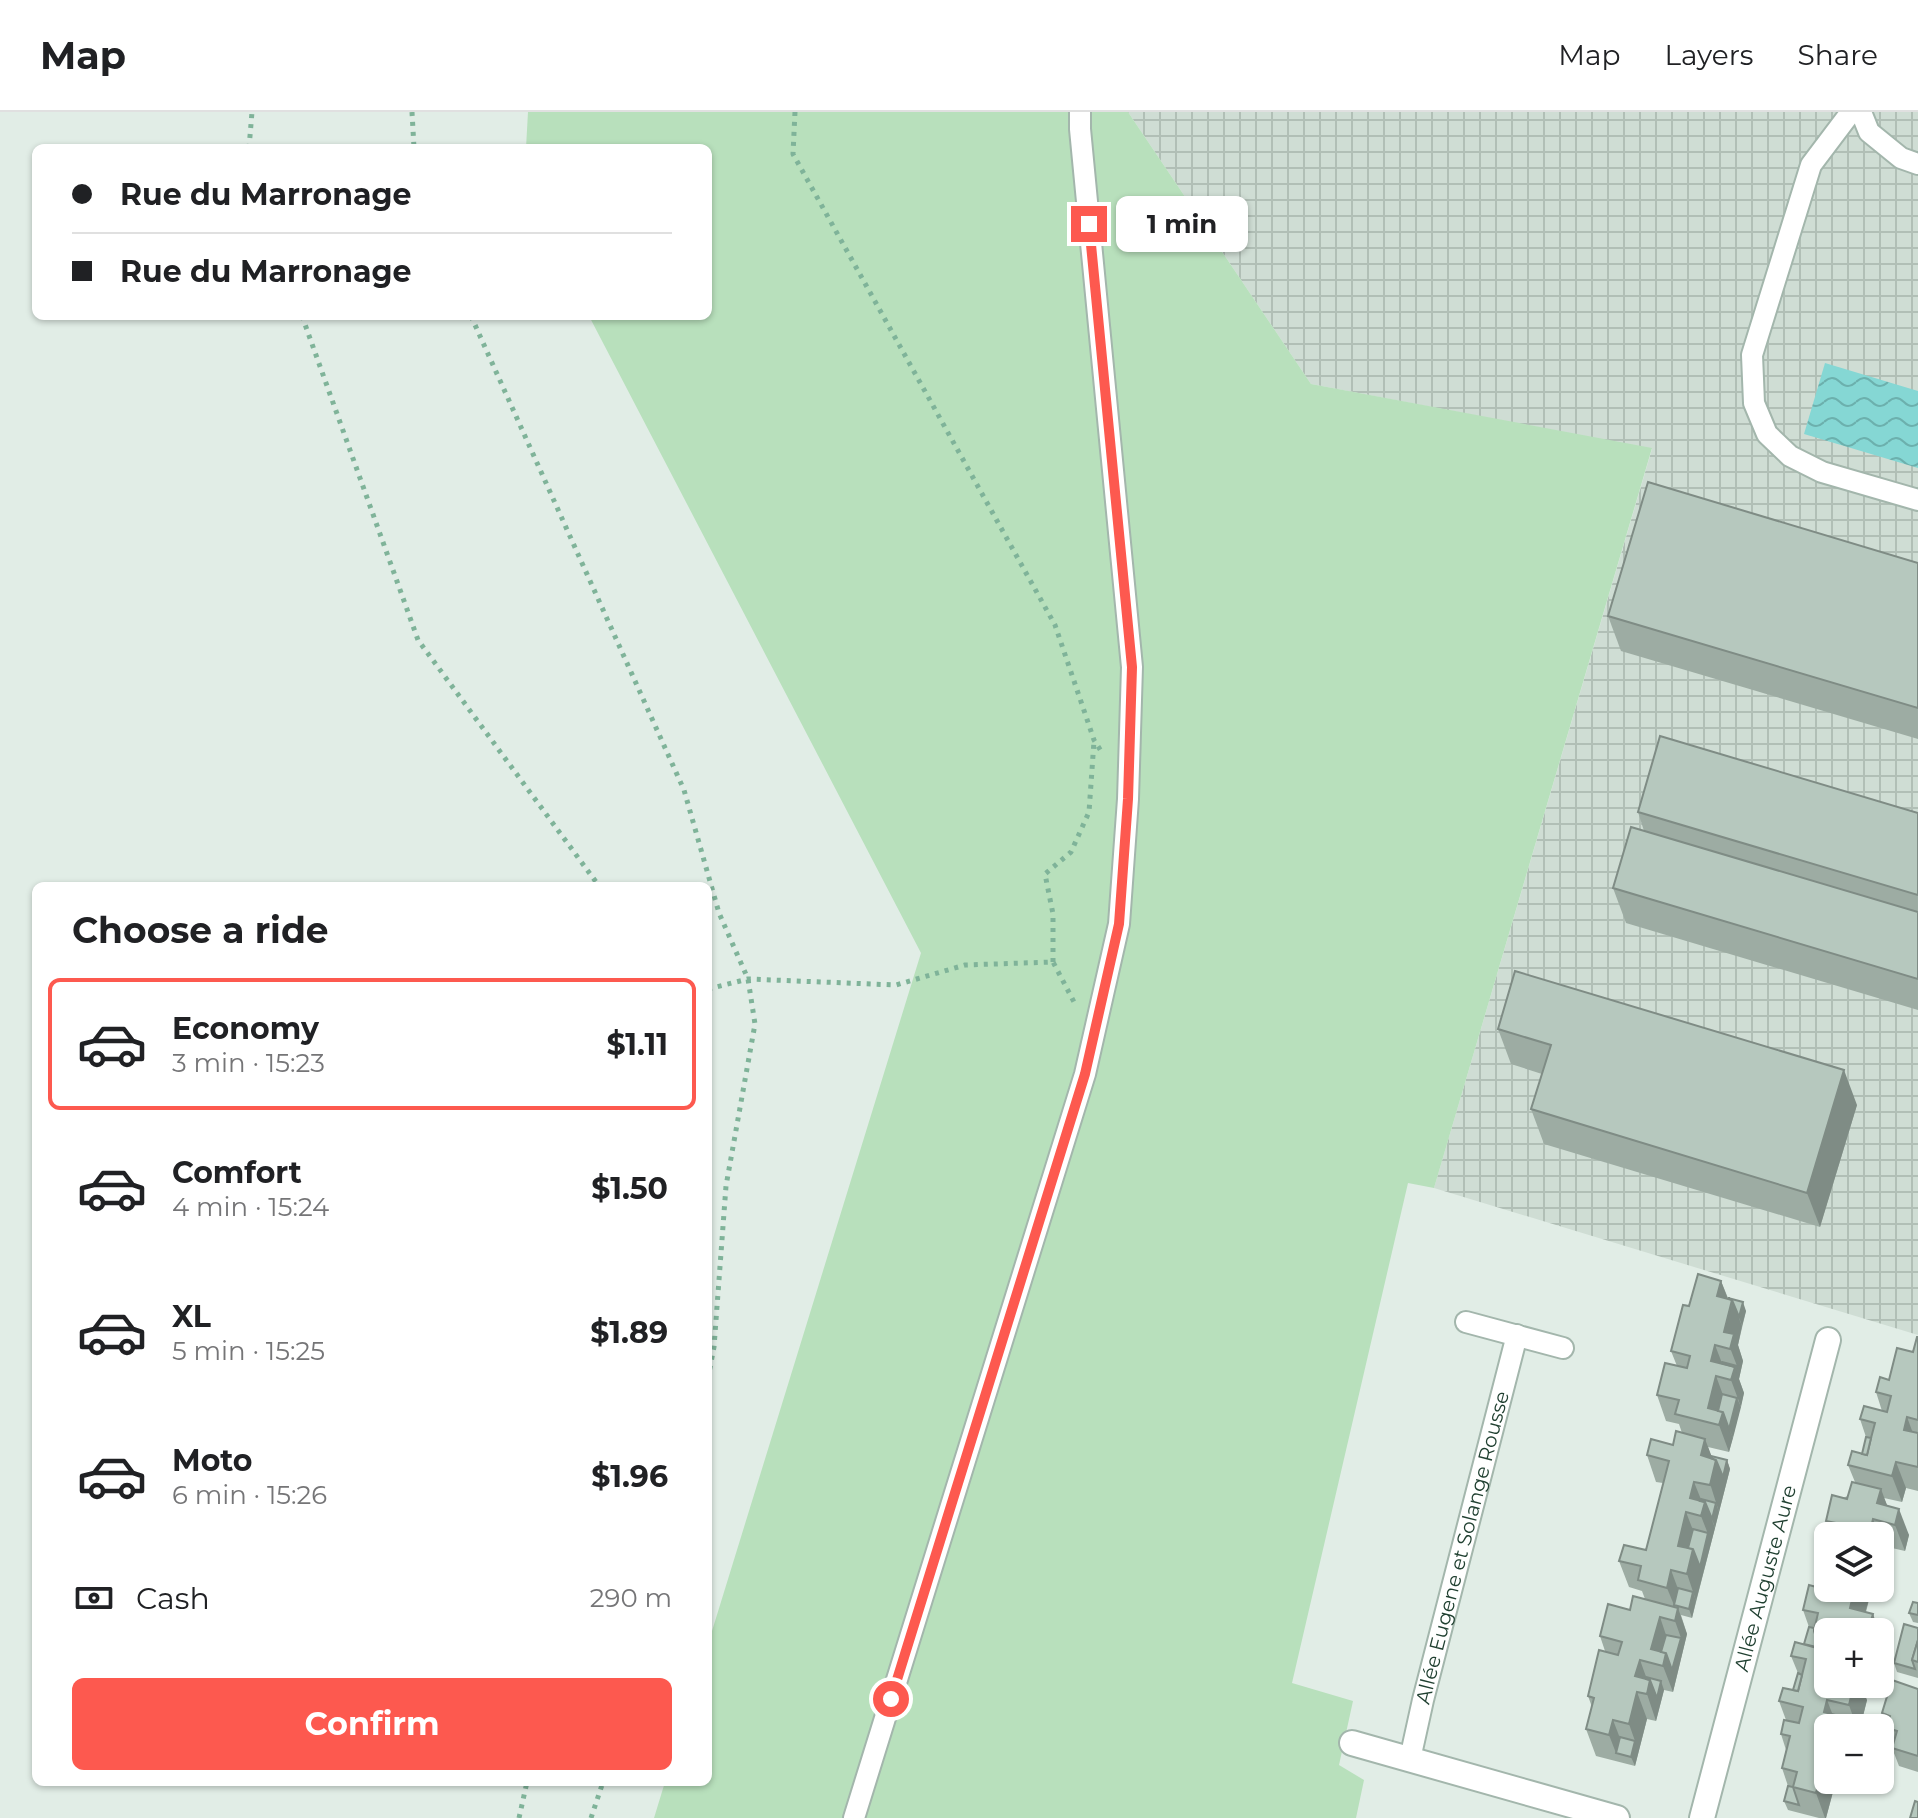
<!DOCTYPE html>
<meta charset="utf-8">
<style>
:root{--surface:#fff;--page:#f6f6f6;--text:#202124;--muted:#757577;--line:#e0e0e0;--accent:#fd594f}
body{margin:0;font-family:Montserrat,sans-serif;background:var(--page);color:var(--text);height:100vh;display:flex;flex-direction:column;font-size:30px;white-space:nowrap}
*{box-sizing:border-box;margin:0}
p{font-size:26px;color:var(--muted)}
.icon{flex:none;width:44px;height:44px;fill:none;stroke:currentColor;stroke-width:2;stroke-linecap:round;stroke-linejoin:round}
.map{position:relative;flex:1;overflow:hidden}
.sheet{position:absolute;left:32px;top:770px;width:680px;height:904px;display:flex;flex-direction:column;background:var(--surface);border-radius:12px;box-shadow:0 2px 6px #0004}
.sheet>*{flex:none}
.top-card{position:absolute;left:32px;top:32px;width:680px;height:176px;border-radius:12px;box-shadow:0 2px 6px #0004;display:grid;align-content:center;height:176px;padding:0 40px;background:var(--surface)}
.tools{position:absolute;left:1814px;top:1410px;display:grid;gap:16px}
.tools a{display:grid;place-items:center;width:80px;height:80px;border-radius:12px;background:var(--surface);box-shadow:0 2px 6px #0004;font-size:40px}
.end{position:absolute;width:36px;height:36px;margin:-18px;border:10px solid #fd594f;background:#fff;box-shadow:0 0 0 4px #fff}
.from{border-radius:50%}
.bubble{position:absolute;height:56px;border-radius:12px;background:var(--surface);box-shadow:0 2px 6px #0004;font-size:26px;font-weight:700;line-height:56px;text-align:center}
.top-card b{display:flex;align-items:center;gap:28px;height:76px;font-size:30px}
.top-card b+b{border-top:2px solid var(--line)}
.top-card i{width:20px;height:20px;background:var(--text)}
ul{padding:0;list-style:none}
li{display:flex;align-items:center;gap:24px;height:132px;margin:0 16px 12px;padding:0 24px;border:4px solid transparent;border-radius:12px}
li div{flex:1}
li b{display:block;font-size:30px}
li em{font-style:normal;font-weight:700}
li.on{border-color:var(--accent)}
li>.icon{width:72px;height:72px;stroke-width:1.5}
h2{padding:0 40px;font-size:36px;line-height:96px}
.pay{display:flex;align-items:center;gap:20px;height:88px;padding:0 40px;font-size:30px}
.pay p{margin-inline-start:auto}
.cta{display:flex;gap:16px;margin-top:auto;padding:16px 40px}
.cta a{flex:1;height:92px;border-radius:12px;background:var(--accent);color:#fff;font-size:32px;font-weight:700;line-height:92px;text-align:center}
header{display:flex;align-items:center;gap:48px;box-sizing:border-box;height:112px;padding:0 40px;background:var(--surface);border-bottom:2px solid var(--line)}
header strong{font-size:38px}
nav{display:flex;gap:44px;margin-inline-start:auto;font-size:28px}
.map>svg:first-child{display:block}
</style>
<header>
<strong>Map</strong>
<nav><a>Map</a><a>Layers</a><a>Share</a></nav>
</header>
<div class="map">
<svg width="1918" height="1706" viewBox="0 0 1918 1706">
<defs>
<pattern id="industrial-grid" width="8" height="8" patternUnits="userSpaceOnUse" patternTransform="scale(2)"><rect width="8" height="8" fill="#cfddd4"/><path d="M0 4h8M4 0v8" fill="none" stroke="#b1bfb6"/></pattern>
<pattern id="water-waves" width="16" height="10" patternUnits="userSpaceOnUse" patternTransform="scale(2)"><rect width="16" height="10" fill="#85d7d4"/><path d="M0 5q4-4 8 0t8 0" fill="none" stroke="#6cb0ad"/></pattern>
</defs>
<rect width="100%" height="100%" fill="#e1ede6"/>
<!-- industrial -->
<path fill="url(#industrial-grid)" d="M1128 0H1918V1223L1434 1076 1652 337 1311 272Z"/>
<!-- green -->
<path fill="#b8e0bc" d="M528 0H1128L1311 272 1652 336 1434 1076 1408 1071 1292 1571 1353 1589 1339 1653 1364 1668 1356 1706H654L665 1670H708V1532L921 841 589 204H708V36H526Z"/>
<!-- water -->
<path fill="url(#water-waves)" d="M1825 251 1918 279V356L1804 322Z"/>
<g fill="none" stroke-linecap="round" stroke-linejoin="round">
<!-- service casing -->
<g stroke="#a3b6ac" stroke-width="24">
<g id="service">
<path d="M1851 0 1811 53 1752 243 1754 291 1767 322 1790 344 1822 360 1918 388"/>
<path d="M1861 0 1869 20 1901 46 1918 52"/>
<path d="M1466 1210 1563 1236"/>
<path id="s1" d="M1410 1647 1423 1588 1517 1223"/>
<path d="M854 1706 1085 962 1119 812 1128 687 1132 555 1080 17V0"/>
</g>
</g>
<!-- minor casing -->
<g stroke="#a3b6ac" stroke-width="28">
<g id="minor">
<path d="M1352 1631 1617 1706"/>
<path id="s2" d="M1702 1706 1828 1228"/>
</g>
</g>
<!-- path -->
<g stroke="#7fb399" stroke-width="5" stroke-dasharray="4 6" stroke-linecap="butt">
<path d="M412 0 414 36"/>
<path d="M795 0 793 42 1055 513 1094 628 1101 639"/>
<path d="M249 36 252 0"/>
<path d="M302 204 418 528 599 774"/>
<path d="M471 204 684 678 719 801 748 867 755 912 726 1074 714 1235 708 1266"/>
<path d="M1053 850V802L1045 762 1071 740 1089 700 1094 629"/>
<path d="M708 877 748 867 896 873 965 853 1053 850 1074 890"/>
<path d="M519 1706 527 1670"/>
<path d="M591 1706 603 1670"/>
</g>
<!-- service -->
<use href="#service" stroke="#fff" stroke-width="20"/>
<!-- minor -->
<use href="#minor" stroke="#fff" stroke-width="24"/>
</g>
<!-- wall -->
<g fill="#9daca3">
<path d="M1918 451V627L1621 539 1608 504Z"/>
<path d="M1638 700 1918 701V898L1626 811 1613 776 1644 719Z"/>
<path d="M1498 917 1857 993 1820 1115 1544 1032 1531 997 1542 962 1511 952Z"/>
<path d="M1721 1169 1728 1186 1746 1199 1738 1233 1743 1249 1739 1267 1744 1281 1729 1340 1708 1335 1711 1344 1727 1348 1730 1357 1692 1506 1681 1503 1687 1522 1673 1580 1664 1578 1656 1609 1647 1607 1635 1654 1596 1644 1586 1617 1592 1595 1588 1584 1605 1539 1600 1524 1645 1487 1642 1479 1629 1475 1619 1449 1646 1438 1663 1371 1656 1370 1647 1343 1673 1333 1682 1321 1679 1312 1666 1309 1657 1283 1677 1254 1671 1239 1689 1194Z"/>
<path d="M1918 1225V1379L1906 1376 1902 1390 1884 1386 1887 1393 1909 1423 1905 1439 1883 1434 1880 1444V1424H1832L1826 1409 1842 1386 1848 1384 1855 1370 1848 1353 1862 1342 1866 1325 1860 1307 1882 1299 1876 1280 1889 1268 1913 1239Z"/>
<path d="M1828 1427V1476H1872L1866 1500 1873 1502 1879 1520H1828V1572L1867 1588 1860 1616H1828V1668H1843L1841 1678 1834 1676 1826 1706H1819L1788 1698 1784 1689 1788 1674 1782 1656 1786 1638 1781 1622 1786 1608 1779 1589 1793 1578 1798 1561 1791 1544 1805 1533 1809 1515 1803 1498 1820 1476 1824 1457 1818 1439Z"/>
<path d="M1918 1491V1511L1913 1510 1909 1501Z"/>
<path d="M1918 1516V1566L1897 1560 1894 1551Z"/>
<path d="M1918 1577V1660L1899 1654 1892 1636 1893 1632 1882 1601Z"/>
</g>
<!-- shaded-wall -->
<g fill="#7f8c85">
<path d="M1844 958 1857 993 1820 1115 1807 1081Z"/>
<path d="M1721 1169 1731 1195 1732 1188 1742 1214 1738 1233 1743 1249 1739 1267 1744 1281 1741 1295 1731 1268 1735 1255 1737 1254 1724 1220 1717 1184Z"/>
<path d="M1743 1190 1746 1199 1742 1214 1739 1205Z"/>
<path d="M1715 1233 1725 1259 1711 1249Z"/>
<path d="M1716 1264 1726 1291 1723 1301 1733 1326 1729 1340 1719 1313 1708 1296Z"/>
<path d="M1737 1286 1741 1295 1733 1326 1729 1317Z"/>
<path d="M1907 1305 1917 1332 1904 1318Z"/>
<path d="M1705 1327 1715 1353 1716 1348H1727L1730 1357 1719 1400 1701 1343Z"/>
<path d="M1896 1350 1906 1376 1902 1390 1892 1364Z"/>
<path d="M1694 1370 1704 1395 1705 1390 1715 1416 1696 1489 1678 1434 1686 1400 1696 1426 1708 1422 1701 1404 1690 1386Z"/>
<path d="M1881 1377 1891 1404 1877 1391Z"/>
<path d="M1716 1391 1719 1400 1715 1416 1712 1407Z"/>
<path d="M1899 1397 1909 1423 1905 1439 1895 1413Z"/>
<path d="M1873 1407 1879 1424H1869Z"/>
<path d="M1880 1426 1883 1434 1880 1444Z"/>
<path d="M1671 1458 1681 1485 1674 1493 1667 1476Z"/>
<path d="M1855 1476H1872L1861 1516 1850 1496Z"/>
<path d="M1693 1480 1696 1489 1692 1506 1689 1497Z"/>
<path d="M1678 1496 1687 1522 1673 1580 1663 1554 1651 1537 1660 1505 1669 1532 1681 1526 1675 1509Z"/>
<path d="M1873 1502 1879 1520H1869L1868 1518Z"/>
<path d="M1640 1548 1649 1573 1650 1568 1661 1569 1664 1578 1656 1609 1647 1582 1635 1564Z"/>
<path d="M1854 1572H1861L1867 1588 1860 1616H1857L1849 1593Z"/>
<path d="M1637 1580 1647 1607 1635 1654 1631 1645 1635 1629 1629 1612Z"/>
<path d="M1827 1588 1837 1614 1824 1600Z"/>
<path d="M1843 1605 1847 1616H1840Z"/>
<path d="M1613 1608 1623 1634 1616 1641 1609 1623Z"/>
<path d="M1824 1650 1828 1660V1668H1831L1834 1676 1826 1706H1825L1816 1681Z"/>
<path d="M1837 1668H1843L1841 1678Z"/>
</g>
<!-- building -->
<g fill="#b6c8be" stroke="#7f8c85" stroke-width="2">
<path d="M1648 370 1918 451V596L1608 504Z"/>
<path d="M1660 624 1918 701V783L1638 700Z"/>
<path d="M1631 715 1918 800V867L1613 776Z"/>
<path d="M1515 859 1844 958 1807 1081 1531 997 1551 933 1498 917Z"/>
<path d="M1698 1162 1721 1169 1717 1184 1732 1188 1724 1220 1734 1222 1730 1237 1715 1233 1711 1249 1735 1255 1731 1268 1716 1264 1708 1296 1723 1300 1719 1313 1675 1302 1679 1288 1657 1283 1665 1251 1687 1256 1690 1244 1671 1239 1683 1193 1689 1194Z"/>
<path d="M1728 1186 1743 1190 1739 1205 1732 1188Z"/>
<path d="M1917 1225H1918V1308L1907 1305 1904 1318 1918 1321V1355L1896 1350 1892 1364 1848 1353 1852 1339 1867 1343 1871 1326 1875 1311 1860 1307 1864 1294 1887 1300 1891 1284 1876 1280 1880 1265 1889 1268 1897 1236 1913 1240Z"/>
<path d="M1722 1250 1737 1254 1736 1258 1735 1255 1721 1251Z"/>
<path d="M1722 1282 1737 1286 1729 1317 1723 1300 1718 1299Z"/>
<path d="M1676 1319 1705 1327 1701 1343 1716 1348 1710 1373 1694 1370 1690 1386 1705 1390 1701 1404 1686 1400 1678 1434 1693 1437 1687 1462 1671 1458 1667 1476 1638 1468 1641 1454 1619 1449 1624 1433 1646 1438 1669 1349 1647 1343 1651 1327 1673 1333Z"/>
<path d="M1866 1325 1871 1326 1867 1343 1862 1342Z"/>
<path d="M1711 1344 1727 1348 1723 1365 1716 1348 1711 1346Z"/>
<path d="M1852 1370 1881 1377 1877 1391 1899 1397 1895 1413 1873 1407 1869 1424H1838L1841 1412 1826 1409 1832 1383 1847 1387Z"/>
<path d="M1701 1387 1716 1391 1712 1407 1705 1390 1700 1389Z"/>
<path d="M1693 1417 1708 1421 1700 1455 1693 1437 1688 1436Z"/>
<path d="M1821 1425 1828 1427V1442L1818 1439Z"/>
<path d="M1824 1457 1828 1458V1463L1824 1477 1820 1476Z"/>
<path d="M1828 1463V1476H1855L1850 1496 1873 1502 1868 1518 1846 1513 1844 1520H1828V1522L1814 1519 1818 1501 1803 1498 1809 1473 1824 1477Z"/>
<path d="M1678 1476 1693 1480 1689 1497 1674 1493Z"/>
<path d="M1633 1484 1678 1496 1675 1509 1660 1505 1651 1537 1666 1541 1663 1554 1640 1548 1635 1564 1650 1568 1647 1582 1637 1580 1629 1612 1613 1608 1609 1623 1586 1617 1594 1586 1588 1584 1599 1538 1618 1543 1622 1530 1600 1524 1608 1492 1630 1498Z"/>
<path d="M1913 1490 1918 1491V1503L1909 1501Z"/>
<path d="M1904 1512 1918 1516V1528L1912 1548 1915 1557 1894 1551Z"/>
<path d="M1809 1515 1814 1516V1519L1820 1536 1804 1532Z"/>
<path d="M1666 1523 1681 1526 1672 1558 1666 1541 1661 1540Z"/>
<path d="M1918 1528V1550L1912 1548Z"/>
<path d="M1795 1530 1828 1539V1572H1854L1849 1593 1827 1588 1824 1600 1843 1605 1840 1616H1828V1651L1824 1650 1816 1681 1793 1675 1797 1660 1782 1656 1790 1624 1781 1622 1784 1608 1799 1611 1803 1595 1779 1589 1783 1576 1798 1579 1806 1547 1791 1544Z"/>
<path d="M1798 1561 1802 1563 1798 1579 1793 1578Z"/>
<path d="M1646 1565 1661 1569 1657 1586 1650 1568 1646 1567Z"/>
<path d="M1892 1568 1918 1577V1644L1892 1636 1897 1619 1887 1616 1890 1604 1882 1601Z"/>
<path d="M1620 1625 1635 1629 1631 1645 1616 1641Z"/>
<path d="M1788 1674 1793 1675 1799 1693 1784 1689Z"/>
<path d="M1915 1689 1918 1690V1706H1910Z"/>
</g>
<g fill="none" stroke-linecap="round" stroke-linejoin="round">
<!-- route -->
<path stroke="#fd594f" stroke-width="10" d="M891 1587 1085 962 1119 812 1128 687 1132 555 1089 112"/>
</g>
<g text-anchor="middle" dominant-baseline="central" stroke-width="8" stroke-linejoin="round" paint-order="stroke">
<!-- street labels -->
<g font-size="20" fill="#204031" stroke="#f2f9f4">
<text stroke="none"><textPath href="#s1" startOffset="218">Allée Eugene et Solange Rousse</textPath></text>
<text stroke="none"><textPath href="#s2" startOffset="248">Allée Auguste Aure</textPath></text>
</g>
</g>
</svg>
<div class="tools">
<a><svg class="icon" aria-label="layers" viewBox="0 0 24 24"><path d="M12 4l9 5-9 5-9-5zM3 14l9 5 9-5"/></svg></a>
<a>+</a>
<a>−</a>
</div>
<i class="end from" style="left:891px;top:1587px"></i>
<i class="end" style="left:1089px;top:112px"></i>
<div class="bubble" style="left:1116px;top:84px;width:132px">1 min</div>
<div class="top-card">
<b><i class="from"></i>Rue du Marronage</b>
<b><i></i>Rue du Marronage</b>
</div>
<section class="sheet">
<h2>Choose a ride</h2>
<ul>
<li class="on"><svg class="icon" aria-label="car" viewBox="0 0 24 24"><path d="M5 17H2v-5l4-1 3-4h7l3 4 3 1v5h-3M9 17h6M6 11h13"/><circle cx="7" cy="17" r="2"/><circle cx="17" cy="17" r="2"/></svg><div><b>Economy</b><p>3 min · 15:23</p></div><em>$1.11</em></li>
<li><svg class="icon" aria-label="car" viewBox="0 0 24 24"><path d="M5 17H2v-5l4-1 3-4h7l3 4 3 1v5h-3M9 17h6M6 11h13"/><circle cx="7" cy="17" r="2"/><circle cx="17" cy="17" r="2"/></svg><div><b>Comfort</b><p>4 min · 15:24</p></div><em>$1.50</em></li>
<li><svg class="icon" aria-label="car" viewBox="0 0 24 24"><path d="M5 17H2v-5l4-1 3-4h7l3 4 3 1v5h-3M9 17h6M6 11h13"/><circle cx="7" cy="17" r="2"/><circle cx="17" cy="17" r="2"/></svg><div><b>XL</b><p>5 min · 15:25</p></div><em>$1.89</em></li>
<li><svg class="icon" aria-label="car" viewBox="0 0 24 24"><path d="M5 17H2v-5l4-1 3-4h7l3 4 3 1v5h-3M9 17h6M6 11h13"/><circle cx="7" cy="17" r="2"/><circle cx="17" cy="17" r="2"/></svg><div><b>Moto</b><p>6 min · 15:26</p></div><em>$1.96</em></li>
</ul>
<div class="pay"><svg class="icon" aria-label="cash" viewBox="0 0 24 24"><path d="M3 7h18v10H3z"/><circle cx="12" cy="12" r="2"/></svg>Cash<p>290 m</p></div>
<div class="cta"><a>Confirm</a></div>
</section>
</div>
